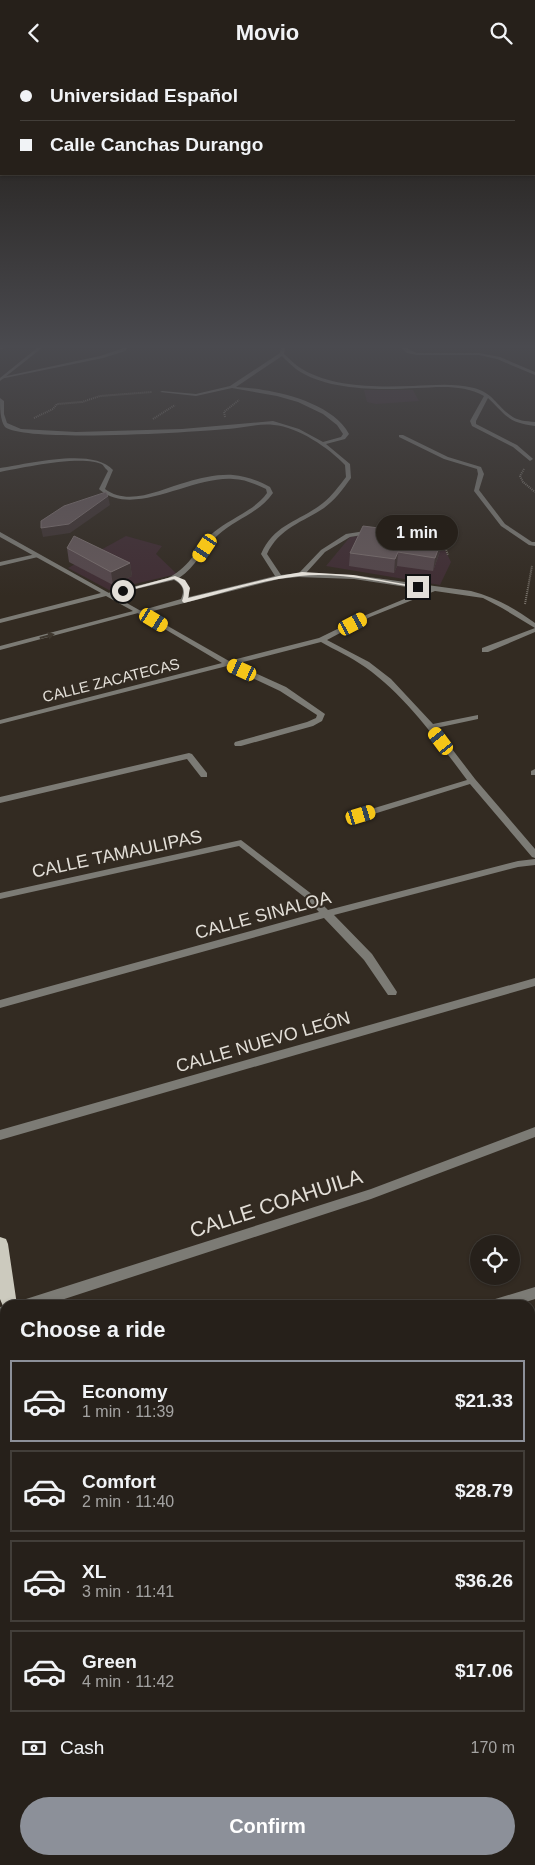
<!DOCTYPE html>
<meta charset="utf-8">
<style>
:root{--surface:#26201a;--page:#322d27;--text:#f1f3f6;--muted:#a4a3a2;--line:#423e39;--accent:#8c9099}
body{margin:0;font-family:Arial,sans-serif;background:var(--page);color:var(--text);height:100vh;display:flex;flex-direction:column;font-size:19px;white-space:nowrap}
*{box-sizing:border-box;margin:0}
p{font-size:16px;color:var(--muted)}
.icon{flex:none;width:28px;height:28px;fill:none;stroke:currentColor;stroke-width:2;stroke-linecap:round;stroke-linejoin:round}
.map{position:relative;flex:1;overflow:hidden}
.side{position:absolute;left:0px;top:1235px;width:535px;height:565px;display:flex;flex-direction:column;background:var(--surface);border-radius:15px 15px 0 0;box-shadow:0 1px 4px #0004,0 0 0 1px var(--line)}
.side>*{flex:none}
.banner{position:absolute;left:0px;top:0px;width:535px;height:110px;box-shadow:0 1px 4px #0004,0 0 0 1px var(--line);display:grid;align-content:center;height:110px;padding:0 20px;background:var(--surface)}
.buttons{position:absolute;left:470px;top:1170px;display:grid;gap:10px}
.buttons a{display:grid;place-items:center;width:50px;height:50px;border-radius:50%;background:var(--surface);box-shadow:0 1px 4px #0004,0 0 0 1px var(--line);font-size:25px}
.end{position:absolute;width:22px;height:22px;margin:-11px;border:6px solid #e3dfd8;background:#111;box-shadow:0 0 0 2px #111}
.from{border-radius:50%}
.bubble{position:absolute;height:35px;border-radius:18px;background:var(--surface);box-shadow:0 1px 4px #0004,0 0 0 1px var(--line);font-size:16px;font-weight:800;line-height:35px;text-align:center}
.car{position:absolute;width:15px;height:30px;margin:-15px -8px;border-radius:6px;box-shadow:0 0 4px 1px #0007;background:linear-gradient(#f5c518 24%,#345 0 40%,#f5c518 0 76%,#345 0 86%,#f5c518 0)}
.banner b{display:flex;align-items:center;gap:18px;height:48px;font-size:19px}
.banner b+b{border-top:1px solid var(--line)}
.banner i{width:12px;height:12px;background:var(--text)}
ul{padding:0;list-style:none}
li{display:flex;align-items:center;gap:15px;height:82px;margin:0 10px 8px;padding:0 10px;border:2px solid var(--line);border-radius:0px}
li div{flex:1}
li b{display:block;font-size:19px}
li em{font-style:normal;font-weight:800}
li.on{border-color:var(--accent)}
li>.icon{width:45px;height:45px;stroke-width:1.5}
h2{padding:0 20px;font-size:22px;line-height:60px}
.pay{display:flex;align-items:center;gap:12px;height:55px;padding:0 20px;font-size:19px}
.pay p{margin-inline-start:auto}
.primary-button{display:flex;gap:10px;margin-top:auto;padding:10px 20px}
.primary-button a{flex:1;height:58px;border-radius:30px;background:var(--accent);color:#fff;font-size:20px;font-weight:800;line-height:58px;text-align:center}
header{display:flex;justify-content:space-between;align-items:center;height:65px;padding:0 20px;background:var(--surface);font-size:22px;font-weight:800}
.map>svg:first-child{display:block}
</style>
<header><svg class="icon" aria-label="back" viewBox="0 0 24 24"><path d="M15 5l-7 7 7 7"/></svg>Movio<svg class="icon" aria-label="search" viewBox="0 0 24 24"><circle cx="10" cy="10" r="6"/><path d="M15 15l6 6"/></svg></header>
<div class="map">
<svg width="535" height="1800" viewBox="0 0 535 1800">
<rect width="100%" height="100%" fill="#332b22"/>
<!-- education -->
<g fill="#412e34">
<path d="M364 325H413L419 336 376 339 367 337Z"/>
<path d="M427 462 442 479 451 497 440 520 326 501 350 472Z"/>
<path d="M126 471 162 481 156 489 177 509 109 525 68 503Z"/>
</g>
<g fill="none" stroke-linecap="round" stroke-linejoin="round">
<!-- path -->
<g stroke="#7b756d" stroke-width="2" stroke-dasharray="1 1" stroke-linecap="butt">
<path d="M225 352 224 347 239 335"/>
<path d="M34 353 53 344 57 339 82 337 100 331 152 327"/>
<path d="M153 354 175 340"/>
<path d="M524 404 520 411 523 417 535 427"/>
<path d="M436 466 441 471 448 490"/>
<path d="M525 539 532 501"/>
</g>
<!-- minor -->
<g fill="#7c7b75" fill-rule="evenodd">
<path d="M15 279H25L0 284V282Z"/>
<path d="M127 279H132L125 286 103 293 0 314 2 312 100 291 121 284Z"/>
<path d="M282 279H286L284 289C290 294 295 300 302 304 334 323 377 322 413 321 434 320 454 318 474 323 493 328 496 340 510 350 517 356 526 356 535 357V361C507 357 507 351 488 333L476 356V359L517 380 532 393 533 394 530 396 513 382 472 361 470 356 484 331C463 319 439 322 416 323 380 325 327 326 296 304 291 300 286 295 282 291L236 322C245 323 254 323 263 325 291 329 335 342 349 369L345 374 326 379 350 399 351 413C343 424 335 435 324 443 303 457 279 463 267 489L281 510 299 508 321 485 346 469 429 456 432 458 431 459 350 472 325 487 306 508 354 510 471 526C495 532 516 544 535 558V567L488 587H482V583L535 563 502 543 483 533 435 526 370 552 327 575 369 597 391 614 433 659 478 650V654L436 663 475 714 535 784V793L532 792 470 719 364 752H358L357 750 358 748 467 715C437 675 406 631 365 602 351 592 335 585 321 577L235 599 286 622 325 649 322 656 313 661 241 681H235L234 679 235 677 307 657 316 653 317 650 280 626 227 601 0 659V655L222 598 136 547 181 534C185 525 183 520 174 515L107 531 104 529 168 513C193 500 195 483 214 467 231 453 254 446 267 428L266 424C255 419 244 414 233 414 191 411 135 453 100 425L99 424 108 406C108 406 103 401 103 400 84 389 22 403 0 407V403C28 399 93 382 113 405L105 424C129 442 161 424 187 417 201 413 218 409 233 410 246 411 259 416 270 422L273 428C259 448 236 454 218 470 203 483 196 502 179 513L189 522V532L275 511 261 489C275 458 299 457 323 438 332 431 339 421 346 412L345 400C329 383 298 362 274 360 259 358 244 363 228 364 193 367 27 378 5 362 0 356 0 341 0 333L4 336V349L7 358 21 364 76 367 182 364 273 356 299 364 323 377 341 372 343 369 337 360 323 349 298 337 277 331 232 323 196 331 160 327 162 326 196 329 230 321 280 288ZM298 512 354 514 426 525 366 550 319 573 229 596 145 548 279 514Z"/>
<path d="M397 279C404 279 409 286 417 288H479L500 292 535 307V310L497 294 479 290H417L407 288Z"/>
<path d="M399 370H403L448 392 481 402 484 409 479 425 505 459 532 477H535V481L529 480 501 461 474 426 478 409 477 404 444 394 399 372Z"/>
<path d="M36 489 38 490V492L0 501V497Z"/>
<path d="M189 688 192 689 207 708V712H201L187 694 0 738V732Z"/>
<path d="M535 704V710H531V706Z"/>
<path d="M241 775 313 830 328 845 518 796 535 794V800L518 802 334 850 372 889 397 927 396 930H388L364 895 324 853 0 943V935L319 847 307 834 239 781 0 834V828Z"/>
<path d="M535 913V921L0 1075V1065Z"/>
<path d="M535 1062V1072L371 1134 46 1240H19L21 1235 26 1234 371 1124Z"/>
<path d="M535 1222V1234L517 1240H490L492 1235Z"/>
<path d="M5 1241V1253L0 1254V1242Z"/>
<path d="M535 1433V1447L530 1449V1435Z"/>
<path d="M5 1611V1627L0 1628V1612Z"/>
</g>
<!-- tertiary -->
<g fill="#7c7b75" fill-rule="evenodd">
<path d="M42 279H47L0 316V313Z"/>
<path d="M0 467 141 546 142 547 0 585V581L133 546 106 531 0 558V554L101 528 0 472Z"/>
</g>
<!-- primary -->
<g fill="#cccabe" fill-rule="evenodd">
<path d="M0 1172 6 1174 8 1179 17 1240H5V1246L0 1234Z"/>
<path d="M77 1795H99L100 1800H78Z"/>
</g>
</g>
<!-- wall -->
<g fill="#56484c">
<path d="M67 483 130 498 132 511 113 520 69 497Z"/>
<path d="M441 484 433 506 397 501 394 508 349 501 350 488Z"/>
</g>
<!-- shaded-wall -->
<g fill="#413635">
<path d="M108 431 110 440 70 468 43 472 41 463Z"/>
<path d="M443 471 441 484 433 506 435 493Z"/>
<path d="M398 487 397 501 394 508 395 494Z"/>
<path d="M130 498 132 511 113 520 111 507Z"/>
</g>
<!-- building -->
<g fill="#65595b" stroke="#796e6e">
<path d="M106 427 108 431 69 459 41 463V456L64 441Z"/>
<path d="M363 461 443 471 435 493 398 487 395 494 350 488Z"/>
<path d="M74 471 130 498 111 507 67 483Z"/>
</g>
<!-- one-way arrows -->
<defs><path id="oneway-solid" d="M-6-.8H1V-3.2L6.5 0L1 3.2V.8H-6Z" transform="scale(1.25)"/></defs>
<use fill="#3e372e" href="#oneway-solid" transform="translate(47 571) rotate(-15)"/>
<!-- sky -->
<linearGradient id="sky" x2="0" y2="1"><stop stop-color="#1c1813"/><stop offset="0.53" stop-color="#4a4a4f"/><stop offset="1" stop-color="#4a4a4f" stop-opacity="0"/></linearGradient>
<rect width="535" height="531" fill="url(#sky)"/>
<!-- route -->
<path fill="#e3dfd8" d="M302 507 353 510 421 522 418 523C381 517 338 507 300 511 261 515 222 528 184 538L182 536C186 526 184 520 174 514L123 527 120 526 175 511 185 515 190 523 188 533 279 511Z"/>
<g text-anchor="middle" dominant-baseline="central" stroke-width="4.5" stroke-linejoin="round" paint-order="stroke">
<!-- far-street labels -->
<g font-size="15" fill="#e3dfd8" stroke="#332b22">
<text transform="translate(111 615) rotate(-14)">CALLE ZACATECAS</text>
</g>
<!-- street labels -->
<g font-size="18" fill="#e3dfd8" stroke="#332b22">
<text transform="translate(117 789) rotate(-12)">CALLE TAMAULIPAS</text>
<text transform="translate(263 850) rotate(-15)">CALLE SINALOA</text>
<text transform="translate(263 977) rotate(-16)">CALLE NUEVO LEÓN</text>
</g>
<!-- near-street labels -->
<g font-size="21" fill="#e3dfd8" stroke="#332b22">
<text transform="translate(276 1138) rotate(-18)">CALLE COAHUILA</text>
</g>
</g>
</svg>
<div class="buttons">
<a><svg class="icon" aria-label="locate" viewBox="0 0 24 24"><circle cx="12" cy="12" r="6"/><path d="M12 2v4M12 18v4M2 12h4M18 12h4"/></svg></a>
</div>
<i class="end from" style="left:123px;top:526px"></i>
<i class="end" style="left:418px;top:522px"></i>
<div class="bubble" style="left:376px;top:450px;width:82px">1 min</div>
<i class="car" style="left:205px;top:483px;rotate:214deg"></i>
<i class="car" style="left:154px;top:555px;rotate:121deg"></i>
<i class="car" style="left:353px;top:559px;rotate:62deg"></i>
<i class="car" style="left:242px;top:605px;rotate:295deg"></i>
<i class="car" style="left:441px;top:676px;rotate:323deg"></i>
<i class="car" style="left:361px;top:750px;rotate:73deg"></i>
<div class="banner">
<b><i class="from"></i>Universidad Español</b>
<b><i></i>Calle Canchas Durango</b>
</div>
<section class="side">
<h2>Choose a ride</h2>
<ul>
<li class="on"><svg class="icon" aria-label="car" viewBox="0 0 24 24"><path d="M5 17H2v-5l4-1 3-4h7l3 4 3 1v5h-3M9 17h6M6 11h13"/><circle cx="7" cy="17" r="2"/><circle cx="17" cy="17" r="2"/></svg><div><b>Economy</b><p>1 min · 11:39</p></div><em>$21.33</em></li>
<li><svg class="icon" aria-label="car" viewBox="0 0 24 24"><path d="M5 17H2v-5l4-1 3-4h7l3 4 3 1v5h-3M9 17h6M6 11h13"/><circle cx="7" cy="17" r="2"/><circle cx="17" cy="17" r="2"/></svg><div><b>Comfort</b><p>2 min · 11:40</p></div><em>$28.79</em></li>
<li><svg class="icon" aria-label="car" viewBox="0 0 24 24"><path d="M5 17H2v-5l4-1 3-4h7l3 4 3 1v5h-3M9 17h6M6 11h13"/><circle cx="7" cy="17" r="2"/><circle cx="17" cy="17" r="2"/></svg><div><b>XL</b><p>3 min · 11:41</p></div><em>$36.26</em></li>
<li><svg class="icon" aria-label="car" viewBox="0 0 24 24"><path d="M5 17H2v-5l4-1 3-4h7l3 4 3 1v5h-3M9 17h6M6 11h13"/><circle cx="7" cy="17" r="2"/><circle cx="17" cy="17" r="2"/></svg><div><b>Green</b><p>4 min · 11:42</p></div><em>$17.06</em></li>
</ul>
<div class="pay"><svg class="icon" aria-label="cash" viewBox="0 0 24 24"><path d="M3 7h18v10H3z"/><circle cx="12" cy="12" r="2"/></svg>Cash<p>170 m</p></div>
<div class="primary-button"><a>Confirm</a></div>
</section>
</div>
